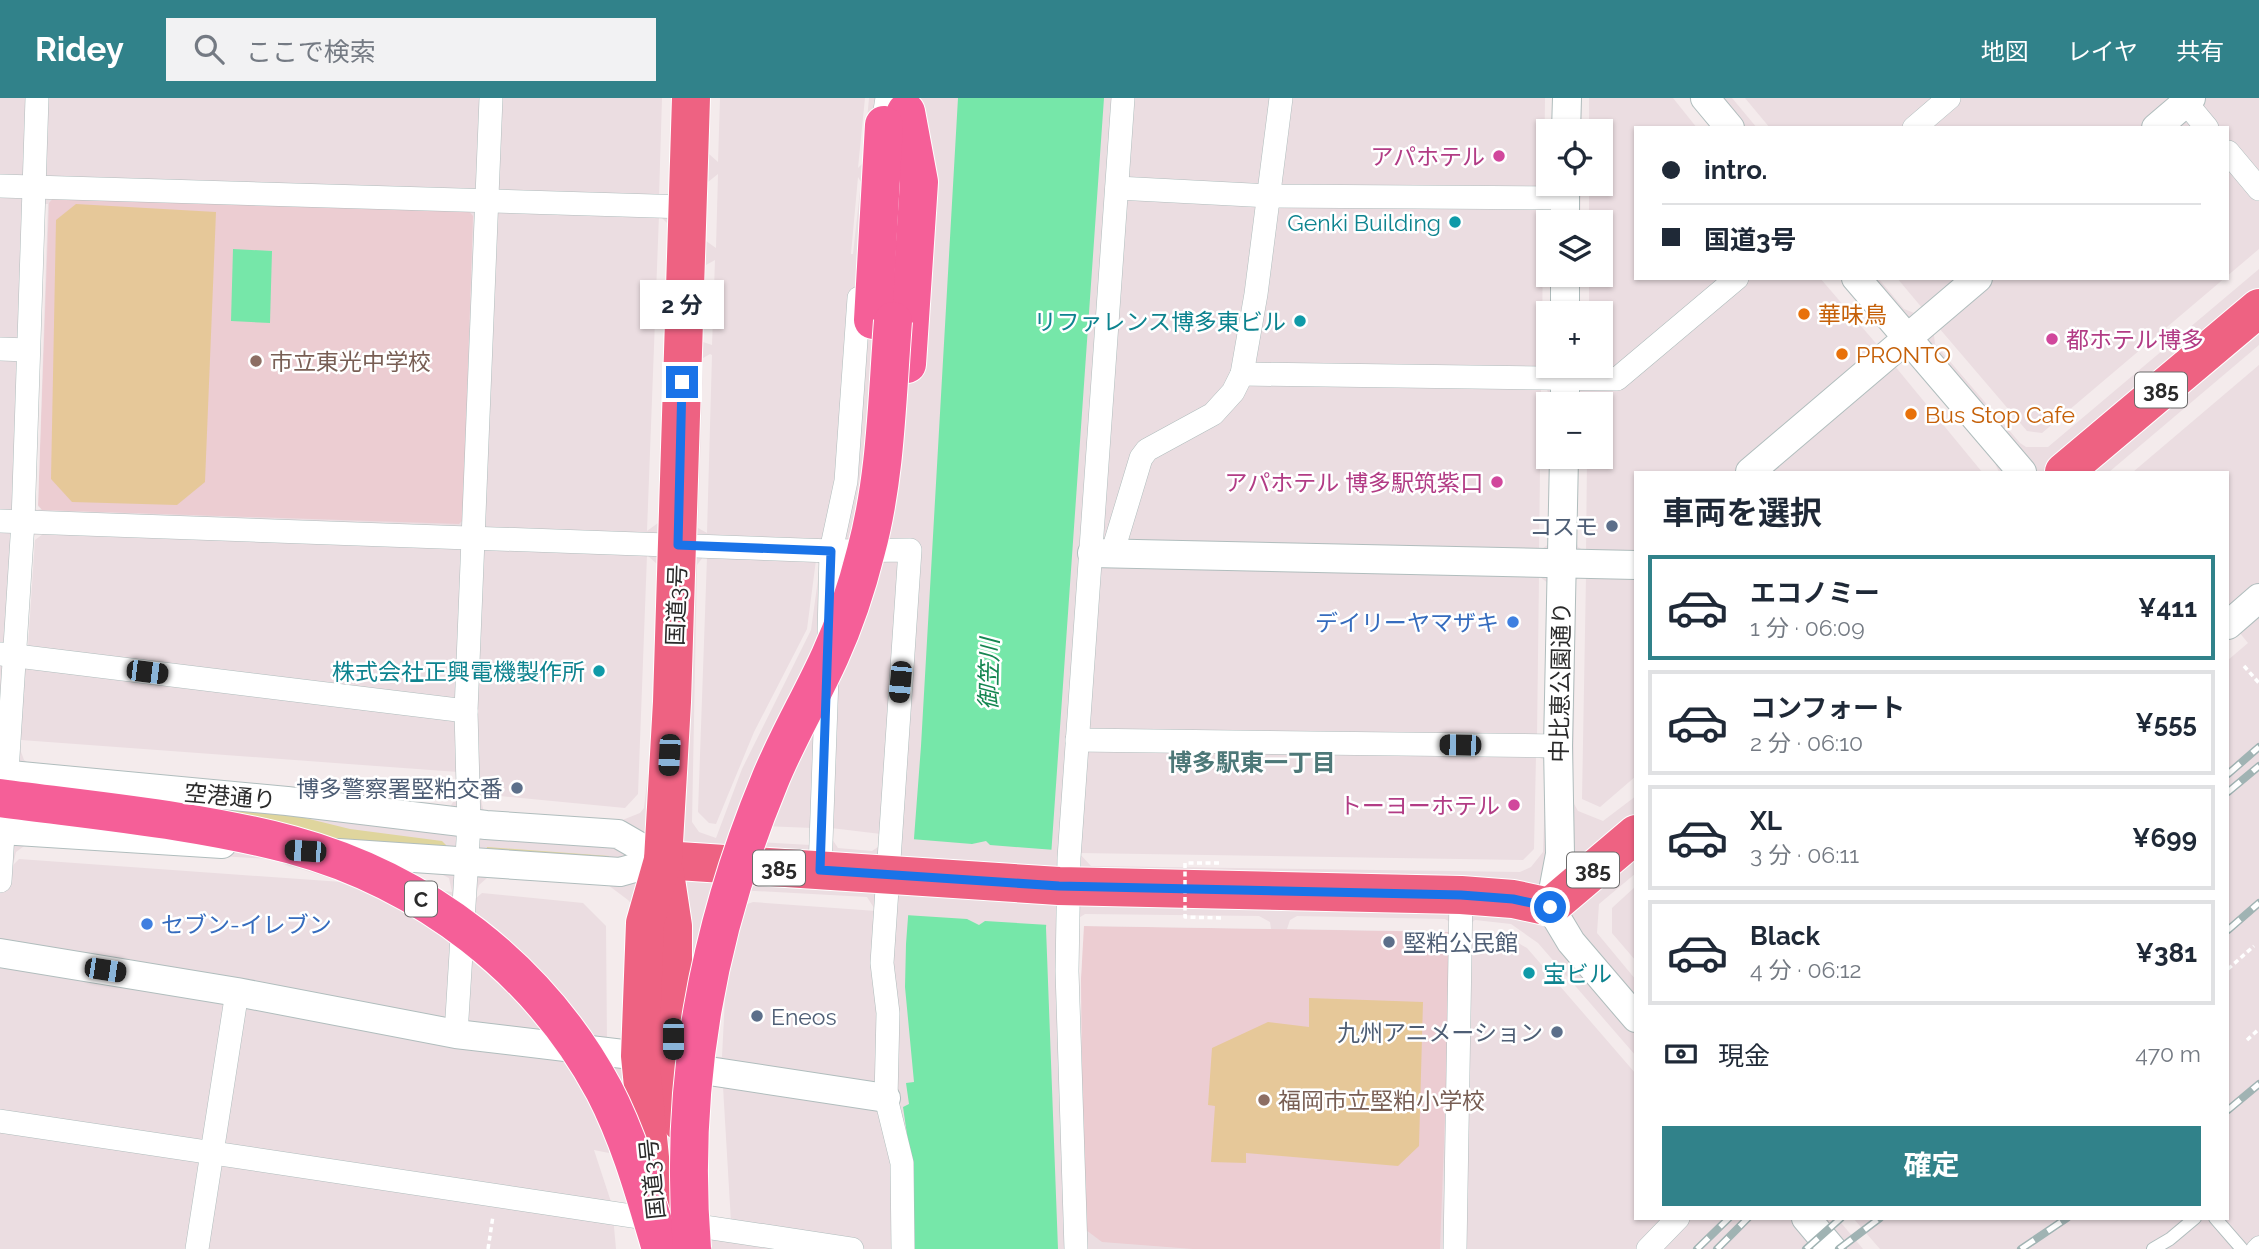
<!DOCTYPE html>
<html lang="ja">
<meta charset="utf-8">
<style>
:root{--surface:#fff;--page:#f2f2f3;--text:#1f2937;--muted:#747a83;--line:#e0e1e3;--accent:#31828a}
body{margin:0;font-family:Raleway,"Noto Sans JP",sans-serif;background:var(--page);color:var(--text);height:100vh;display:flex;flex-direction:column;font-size:26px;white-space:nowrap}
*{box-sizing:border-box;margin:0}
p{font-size:23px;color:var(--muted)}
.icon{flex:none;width:38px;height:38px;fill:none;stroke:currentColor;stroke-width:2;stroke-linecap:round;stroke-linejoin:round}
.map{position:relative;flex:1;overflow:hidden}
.side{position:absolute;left:1634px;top:373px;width:595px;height:749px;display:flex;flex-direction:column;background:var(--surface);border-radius:0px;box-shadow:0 2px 5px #0004}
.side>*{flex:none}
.top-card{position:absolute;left:1634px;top:28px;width:595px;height:154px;border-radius:0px;box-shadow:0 2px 5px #0004;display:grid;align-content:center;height:154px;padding:0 28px;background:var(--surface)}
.fabs{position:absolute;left:1536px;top:21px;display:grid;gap:14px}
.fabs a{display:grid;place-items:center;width:77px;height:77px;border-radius:0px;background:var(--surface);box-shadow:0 2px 5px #0004;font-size:35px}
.end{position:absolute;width:32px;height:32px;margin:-16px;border:9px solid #1a73e8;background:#fff;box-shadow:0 0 0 4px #fff}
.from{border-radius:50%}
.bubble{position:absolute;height:49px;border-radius:0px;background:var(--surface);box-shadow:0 2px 5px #0004;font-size:23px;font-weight:700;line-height:49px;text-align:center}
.car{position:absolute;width:21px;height:42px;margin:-21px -10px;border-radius:9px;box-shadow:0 0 5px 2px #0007;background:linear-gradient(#222 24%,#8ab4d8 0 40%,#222 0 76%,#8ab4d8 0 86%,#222 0)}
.top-card b{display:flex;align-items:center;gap:24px;height:66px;font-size:26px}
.top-card b+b{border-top:2px solid var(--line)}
.top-card i{width:18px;height:18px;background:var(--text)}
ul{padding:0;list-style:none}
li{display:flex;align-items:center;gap:21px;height:105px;margin:0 14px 10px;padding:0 14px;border:4px solid var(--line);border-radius:0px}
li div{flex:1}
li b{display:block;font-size:26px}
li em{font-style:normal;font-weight:700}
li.active{border-color:var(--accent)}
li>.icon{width:63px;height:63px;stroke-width:1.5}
h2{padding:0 28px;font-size:32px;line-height:84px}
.pay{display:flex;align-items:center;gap:18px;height:77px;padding:0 28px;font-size:26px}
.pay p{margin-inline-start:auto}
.button{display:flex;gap:14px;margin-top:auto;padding:14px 28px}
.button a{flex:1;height:80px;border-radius:0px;background:var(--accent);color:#fff;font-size:28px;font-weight:700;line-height:80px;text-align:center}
header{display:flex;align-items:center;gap:42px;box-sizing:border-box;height:98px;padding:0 35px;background:var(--accent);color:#fff}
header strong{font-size:33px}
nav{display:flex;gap:38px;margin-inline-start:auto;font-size:24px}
.search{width:490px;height:63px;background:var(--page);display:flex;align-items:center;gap:18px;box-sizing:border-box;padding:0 24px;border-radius:0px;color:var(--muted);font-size:26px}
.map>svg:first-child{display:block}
</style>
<header>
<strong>Ridey</strong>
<div class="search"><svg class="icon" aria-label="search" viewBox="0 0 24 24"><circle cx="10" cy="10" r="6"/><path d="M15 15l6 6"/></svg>ここで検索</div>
<nav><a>地図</a><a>レイヤ</a><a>共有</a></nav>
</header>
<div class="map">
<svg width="2259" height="1151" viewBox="0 0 2259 1151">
<rect width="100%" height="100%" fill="#ebdde1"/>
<!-- education -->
<g fill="#eccdd2">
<path d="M55 98 467 111 473 118 463 422 459 426 42 412 38 407 49 105Z"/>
<path d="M1083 828 1452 834 1440 1151H1193L1102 1144 1082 1129 1081 880Z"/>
</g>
<!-- green -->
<g fill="#dfd59d">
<path d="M46 692 293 717 350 731 442 743 446 747 445 750 205 733Z"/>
<path d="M487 749 609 758V763L486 756Z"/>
</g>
<!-- pitch -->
<g fill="#e6c899">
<path d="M76 106 216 114 205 384 177 407 72 404 51 381 56 122Z"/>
<path d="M1309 900 1423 904 1419 1048 1398 1068 1246 1055V1065L1211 1064 1215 1008 1208 1007 1212 950 1268 924 1309 929Z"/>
</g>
<!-- plaza -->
<g fill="#f4ebec">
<path d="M662 0H672L669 96 659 99Z"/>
<path d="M711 0H720L718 64 709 56Z"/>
<path d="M865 0H869L863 65 858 70Z"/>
<path d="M1545 0H1554V33H1549V86H1553L1544 91Z"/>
<path d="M1582 0H1589V33H1581Z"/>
<path d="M1673 0H1689L1714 30H1697Z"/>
<path d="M1732 0H1745L1770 30H1757Z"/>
<path d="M718 76 716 150 706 143 708 84Z"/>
<path d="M858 79 861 84 853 156H851Z"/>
<path d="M1581 86H1589V124H1580Z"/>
<path d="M42 106H48L38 408 41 411 37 412 35 411Z"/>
<path d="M1543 109 1552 115 1553 124H1549V177H1553L1552 215H1549L1550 268 1542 272Z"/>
<path d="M659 117 668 126 658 425 647 433Z"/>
<path d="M2259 151V171L2048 349H2026L2020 345 1935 246 1934 237 1939 230 2027 333 2042 335Z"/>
<path d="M715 162 712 247 703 244 706 167Z"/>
<path d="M1580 177H1589V215H1579Z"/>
<path d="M1820 180H1842L1885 230 1886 240 1879 249Z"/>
<path d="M1878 180H1897L1923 211 1914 215 1904 211Z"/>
<path d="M2259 247V267L2133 374H2109Z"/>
<path d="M710 256 712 257 707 435 698 430 703 260Z"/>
<path d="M1901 263 1912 265 1993 361 1999 374H1982L1894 267Z"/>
<path d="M1541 290 1547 292 1551 301 1549 446 1539 453Z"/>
<path d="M1577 359H1587L1586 454 1578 449 1576 442Z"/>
<path d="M43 436 35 442 28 548 22 542 32 437Z"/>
<path d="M647 457 657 466 652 641 644 710 640 715 615 725 488 715 483 711 480 696 625 710 638 696Z"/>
<path d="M703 459H707L698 714 709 725 716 726 754 634 807 531 816 462 820 467 811 532 742 671 716 740 699 734 692 724 697 467Z"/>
<path d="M1583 477 1586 478 1582 701 1600 709 1636 678V698L1603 723 1578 713 1573 704 1576 482Z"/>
<path d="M1539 478 1549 486 1546 634 1537 639Z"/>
<path d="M2239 534 2248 545 2228 562V543Z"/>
<path d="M21 642 458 674 455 701 450 709 32 667 24 662 20 651Z"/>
<path d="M1536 658 1544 662 1546 666 1543 754 1531 769 1520 774 1091 768 1079 755 1523 762 1534 751Z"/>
<path d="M762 728 813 730 810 747 756 744Z"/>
<path d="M831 730 881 736V747L872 753 838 750 830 738Z"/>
<path d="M27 746 269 761 342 784 19 761 13 767 16 754Z"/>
<path d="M402 772 443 777 449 780 452 794 438 792Z"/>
<path d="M1636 775V788L1612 810V835L1636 863V882L1597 835 1599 806Z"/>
<path d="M487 780 608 787 628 802 633 808 630 941 607 944 606 828 583 805 482 795 475 801 479 787Z"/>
<path d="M737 792 867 799 876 813 753 804 739 809 728 840 722 959 708 958 704 957 707 924Z"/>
<path d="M1085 816 1259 818 1270 824 1271 831 1084 828 1081 880 1082 1049 1077 821Z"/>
<path d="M1297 818 1445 821 1450 824 1452 834 1287 831 1290 822Z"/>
<path d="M1475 822 1511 826 1538 845 1636 958V976L1527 850 1506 838 1470 834 1471 825Z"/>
<path d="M700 987 723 989 731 1124 702 1122Z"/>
<path d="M610 1050 642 1151H616L612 1107 594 1052 609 1055Z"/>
<path d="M1837 1120H1853L1880 1151H1863Z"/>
</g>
<!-- water -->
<g fill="#76e7a9">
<path d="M958 0H1104L1046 830 1058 1151H910L911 1064 903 1009 909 1006 906 985 914 984 905 889 906 846 921 648Z"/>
<path d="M233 151 272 153 270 225 231 223Z"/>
</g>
<!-- pier -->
<path fill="#ebdde1" d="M911 741 972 746 986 743 990 747 1055 752 1049 827 985 823 979 827 967 821 905 817Z"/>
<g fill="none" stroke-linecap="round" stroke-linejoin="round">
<!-- service casing -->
<g stroke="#b0bdbd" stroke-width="14">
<g id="service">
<path d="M2215 1120 2242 1151"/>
<path d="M2153 1151 2170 1141 2195 1120"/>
</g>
</g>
<!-- pedestrian casing -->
<g stroke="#b0bdbd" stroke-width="19">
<path id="pedestrian" d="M2255 1151 2259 1147"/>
</g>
<!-- minor casing -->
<g stroke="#b0bdbd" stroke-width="24">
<g id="minor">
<path d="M2182 0 2207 30"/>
<path d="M1914 30 1949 0"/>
<path d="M881 38 887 0"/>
<path d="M2228 54 2259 91"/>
<path d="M0 88 687 109"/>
<path d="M1117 90 1270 98 1565 100"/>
<path d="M0 251 28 252"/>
<path d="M1242 276 1617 281 1737 180"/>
<path d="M0 423 831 453 910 452 882 865 888 915 886 1000 902 1065 903 1151"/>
<path d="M1112 456 1141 360 1147 352 1213 316 1233 294 1242 276 1256 196 1281 0"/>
<path d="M829 538 831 453 846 383 859 200"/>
<path d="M0 556 466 613"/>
<path d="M1077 642 1558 648"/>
<path d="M820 772 827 579"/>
<path d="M0 783 23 424 37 0"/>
<path d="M456 936 469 726 466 613 491 0"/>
<path d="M0 1023 852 1151"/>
<path d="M197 1151 237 894"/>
<path d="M1076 1151 1067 873 1069 760 1123 0"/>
<path d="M1455 1151 1461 797"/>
<path d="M1648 1151 1678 1120"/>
</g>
</g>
<!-- tertiary casing -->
<g stroke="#b0bdbd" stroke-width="30">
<g id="tertiary">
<path d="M1705 0 1730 30"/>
<path d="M2156 30 2191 0"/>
<path d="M1566 33 1567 0"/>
<path d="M1565 124V86"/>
<path d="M1565 177V215"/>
<path d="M1856 180 2022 374"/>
<path d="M1565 306V268"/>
<path d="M1564 359 1558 648 1560 756 1550 809 1571 844 1636 920"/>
<path d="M1750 374 1978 180"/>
<path d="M1092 455 1636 467"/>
<path d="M2228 527 2259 500"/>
<path d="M0 676 287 703 486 727 618 736 663 762"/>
<path d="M0 732 222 746"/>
<path d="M339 755 620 774 663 762"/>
<path d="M0 855 237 894 456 936 640 958 709 973 886 1000"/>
<path d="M1806 1120 1832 1151"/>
</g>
</g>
<!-- trunk casing -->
<g stroke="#fff" stroke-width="40">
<g id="trunk">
<path d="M2064 374 2259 210"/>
<path d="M663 762 1059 788 1461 797 1513 801 1550 809 1636 736"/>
<path d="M665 775 673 828V965L682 1025"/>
<path d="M654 1100 640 958 645 825 663 762 672 604 691 0"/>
</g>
</g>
<!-- motorway casing -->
<g stroke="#fff" stroke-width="40">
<g id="motorway">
<path d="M906 14 919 84 907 266"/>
<path d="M873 222 884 27"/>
</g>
</g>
<!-- path -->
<g stroke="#fff" stroke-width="3.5" stroke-dasharray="5 3.5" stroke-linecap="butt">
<path d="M2244 568 2259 585"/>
<path d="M2228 871 2254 848"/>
<path d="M2247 942 2259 931"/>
<path d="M488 1151 493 1118"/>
</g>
<!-- service -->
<use href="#service" stroke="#fff" stroke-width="12"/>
<!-- pedestrian -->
<use href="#pedestrian" stroke="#fff" stroke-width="18"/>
<!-- minor -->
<use href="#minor" stroke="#fff" stroke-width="23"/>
<!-- tertiary -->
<use href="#tertiary" stroke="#fff" stroke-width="28"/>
<!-- trunk -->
<use href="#trunk" stroke="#ee6282" stroke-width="38"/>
<!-- motorway -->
<use href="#motorway" stroke="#f55f98" stroke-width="38"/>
<!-- rail casing -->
<g stroke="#a0b3b3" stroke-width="8">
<g id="rail">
<path d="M2228 676 2259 649"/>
<path d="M2228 694 2259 668"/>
<path d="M2228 832 2259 805"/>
<path d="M2228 1012 2259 986"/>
<path d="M1697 1151 1729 1120"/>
<path d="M1717 1151 1748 1120"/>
<path d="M1806 1151 1841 1120"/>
<path d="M1839 1151 1880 1120"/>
<path d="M2021 1151 2067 1120"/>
</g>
</g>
<!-- rail -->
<use href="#rail" stroke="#fff" stroke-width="5" stroke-dasharray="16" stroke-linecap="butt"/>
<!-- motorway-bridge casing -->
<g stroke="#fff" stroke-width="40" stroke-linecap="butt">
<g id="motorway-bridge">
<path d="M0 700C97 713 198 722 292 747 424 783 539 871 604 992 630 1042 645 1097 661 1151"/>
<path d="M692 1151C679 987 707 834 770 682 787 640 811 600 830 558 845 525 857 489 866 453 886 379 887 300 893 223"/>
</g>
</g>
<!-- path-bridge -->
<path stroke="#fff" stroke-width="3.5" stroke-dasharray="5 3.5" stroke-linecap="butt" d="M1219 765H1185V819L1221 820"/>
<!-- motorway-bridge -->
<use href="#motorway-bridge" stroke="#f55f98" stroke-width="38"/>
</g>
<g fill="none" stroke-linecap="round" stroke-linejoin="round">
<!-- route -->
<path stroke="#1a73e8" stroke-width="9" d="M682 284 678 447 831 453 820 772 1059 788 1461 797 1513 801 1550 809"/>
</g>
<!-- markers -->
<g fill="#d1479c" stroke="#fff" stroke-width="2.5">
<circle cx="1499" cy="58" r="7"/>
<circle cx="2052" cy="241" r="7"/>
<circle cx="1497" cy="384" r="7"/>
<circle cx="1514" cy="707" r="7"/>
</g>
<g fill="#0f9aa8" stroke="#fff" stroke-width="2.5">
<circle cx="1455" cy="124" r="7"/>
<circle cx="1300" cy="223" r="7"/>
<circle cx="599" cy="573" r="7"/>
<circle cx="1529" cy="875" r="7"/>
</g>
<g fill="#e8710a" stroke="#fff" stroke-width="2.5">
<circle cx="1804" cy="216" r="7"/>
<circle cx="1842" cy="256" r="7"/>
<circle cx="1911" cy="316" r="7"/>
</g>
<g fill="#8d6e63" stroke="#fff" stroke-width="2.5">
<circle cx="256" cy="263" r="7"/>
<circle cx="1264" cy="1002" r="7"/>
</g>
<g fill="#5c6f8a" stroke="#fff" stroke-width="2.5">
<circle cx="1612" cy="428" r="7"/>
<circle cx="517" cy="690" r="7"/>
<circle cx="1389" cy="844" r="7"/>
<circle cx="757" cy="918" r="7"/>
<circle cx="1557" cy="934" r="7"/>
</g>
<g fill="#3f7fe0" stroke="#fff" stroke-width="2.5">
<circle cx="1513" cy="524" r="7"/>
<circle cx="147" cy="826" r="7"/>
</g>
<g text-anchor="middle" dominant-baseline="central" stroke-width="5" stroke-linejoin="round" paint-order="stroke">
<!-- shield labels -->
<g fill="#fff" stroke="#6a6a6a" stroke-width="2">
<rect x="2135" y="274.5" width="52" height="35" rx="5"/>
<rect x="753" y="752.5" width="52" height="35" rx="5"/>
<rect x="1567" y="754.5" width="52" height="35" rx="5"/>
<rect x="405" y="783.5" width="32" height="35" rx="5"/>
</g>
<g font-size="21" font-weight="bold" fill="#2a2a2a">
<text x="2161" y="292">385</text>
<text x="779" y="770">385</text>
<text x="1593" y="772">385</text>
<text x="421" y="801">C</text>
</g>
<!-- hotel labels -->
<g font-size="23" fill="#b23c85" stroke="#fff" text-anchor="end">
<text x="1485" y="58">アパホテル</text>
<text x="2066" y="241" text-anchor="start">都ホテル博多</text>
<text x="1483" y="384">アパホテル 博多駅筑紫口</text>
<text x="1500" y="707">トーヨーホテル</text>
</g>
<!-- culture labels -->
<g font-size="23" fill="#0d838f" stroke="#fff" text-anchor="end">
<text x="1441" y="124">Genki Building</text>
<text x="1286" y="223">リファレンス博多東ビル</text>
<text x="585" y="573">株式会社正興電機製作所</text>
<text x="1543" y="875" text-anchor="start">宝ビル</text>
</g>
<!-- food labels -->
<g font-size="23" fill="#c56008" stroke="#fff" text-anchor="start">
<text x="1818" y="216">華味鳥</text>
<text x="1856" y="256">PRONTO</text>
<text x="1925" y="316">Bus Stop Cafe</text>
</g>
<!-- education labels -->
<g font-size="23" fill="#785e54" stroke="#fff" text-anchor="start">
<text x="270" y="263">市立東光中学校</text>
<text x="1278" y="1002">福岡市立堅粕小学校</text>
</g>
<!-- service labels -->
<g font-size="23" fill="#4e5e75" stroke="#fff" text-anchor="end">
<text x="1598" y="428">コスモ</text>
<text x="503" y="690">博多警察署堅粕交番</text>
<text x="1403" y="844" text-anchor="start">堅粕公民館</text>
<text x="771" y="918" text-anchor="start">Eneos</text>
<text x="1543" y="934">九州アニメーション</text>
</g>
<!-- street labels -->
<g font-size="23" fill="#2a2a2a" stroke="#fff">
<text transform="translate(676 507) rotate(-88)">国道3号</text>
<text transform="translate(1560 584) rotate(-89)">中比恵公園通り</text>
<text transform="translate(230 698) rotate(5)">空港通り</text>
<text transform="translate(652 1081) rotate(-96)">国道3号</text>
</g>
<!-- shop labels -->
<g font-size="23" fill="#366cbe" stroke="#fff" text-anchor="end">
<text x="1499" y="524">デイリーヤマザキ</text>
<text x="161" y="826" text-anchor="start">セブン-イレブン</text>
</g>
<!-- water labels -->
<g font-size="24" font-style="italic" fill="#158651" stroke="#fff">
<text transform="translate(989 576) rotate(-89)">御笠川</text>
</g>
<!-- neighbourhood labels -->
<g font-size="24" font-weight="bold" fill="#4d7878" stroke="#fff">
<text x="1252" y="664">博多駅東一丁目</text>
</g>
</g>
</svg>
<div class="fabs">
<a><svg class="icon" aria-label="locate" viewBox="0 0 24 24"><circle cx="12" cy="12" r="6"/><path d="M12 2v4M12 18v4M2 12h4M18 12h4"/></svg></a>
<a><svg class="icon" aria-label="layers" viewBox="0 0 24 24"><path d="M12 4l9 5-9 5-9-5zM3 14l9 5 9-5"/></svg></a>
<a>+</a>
<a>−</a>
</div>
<i class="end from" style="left:1550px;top:809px"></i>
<i class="end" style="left:682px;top:284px"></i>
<div class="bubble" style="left:640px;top:182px;width:84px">2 分</div>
<i class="car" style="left:147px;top:574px;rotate:97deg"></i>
<i class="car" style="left:900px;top:584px;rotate:185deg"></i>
<i class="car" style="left:1460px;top:647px;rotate:271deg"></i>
<i class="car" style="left:669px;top:657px;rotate:183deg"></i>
<i class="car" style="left:305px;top:753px;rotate:274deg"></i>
<i class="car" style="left:105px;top:872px;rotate:99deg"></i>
<i class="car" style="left:673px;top:941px;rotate:180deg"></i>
<div class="top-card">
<b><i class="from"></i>intro.</b>
<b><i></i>国道3号</b>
</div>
<section class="side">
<h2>車両を選択</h2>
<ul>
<li class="active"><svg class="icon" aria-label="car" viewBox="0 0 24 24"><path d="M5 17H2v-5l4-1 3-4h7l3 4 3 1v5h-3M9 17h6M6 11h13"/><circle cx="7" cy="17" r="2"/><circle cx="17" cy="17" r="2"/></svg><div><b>エコノミー</b><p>1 分 · 06:09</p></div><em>¥411</em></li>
<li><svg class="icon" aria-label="car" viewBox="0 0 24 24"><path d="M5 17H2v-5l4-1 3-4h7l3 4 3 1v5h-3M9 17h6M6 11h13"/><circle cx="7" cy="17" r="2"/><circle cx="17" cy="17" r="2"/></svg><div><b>コンフォート</b><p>2 分 · 06:10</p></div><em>¥555</em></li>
<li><svg class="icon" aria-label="car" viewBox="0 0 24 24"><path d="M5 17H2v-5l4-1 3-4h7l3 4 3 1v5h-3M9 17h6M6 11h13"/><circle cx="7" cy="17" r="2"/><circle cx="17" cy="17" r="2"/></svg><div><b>XL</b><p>3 分 · 06:11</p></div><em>¥699</em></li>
<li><svg class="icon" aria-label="car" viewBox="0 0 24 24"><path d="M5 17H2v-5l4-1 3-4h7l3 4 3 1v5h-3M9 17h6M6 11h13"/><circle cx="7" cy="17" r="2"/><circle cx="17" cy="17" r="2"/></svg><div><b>Black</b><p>4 分 · 06:12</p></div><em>¥381</em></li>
</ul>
<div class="pay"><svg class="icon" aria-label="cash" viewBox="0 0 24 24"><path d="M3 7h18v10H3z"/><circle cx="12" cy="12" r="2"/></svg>現金<p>470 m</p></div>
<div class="button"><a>確定</a></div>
</section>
</div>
